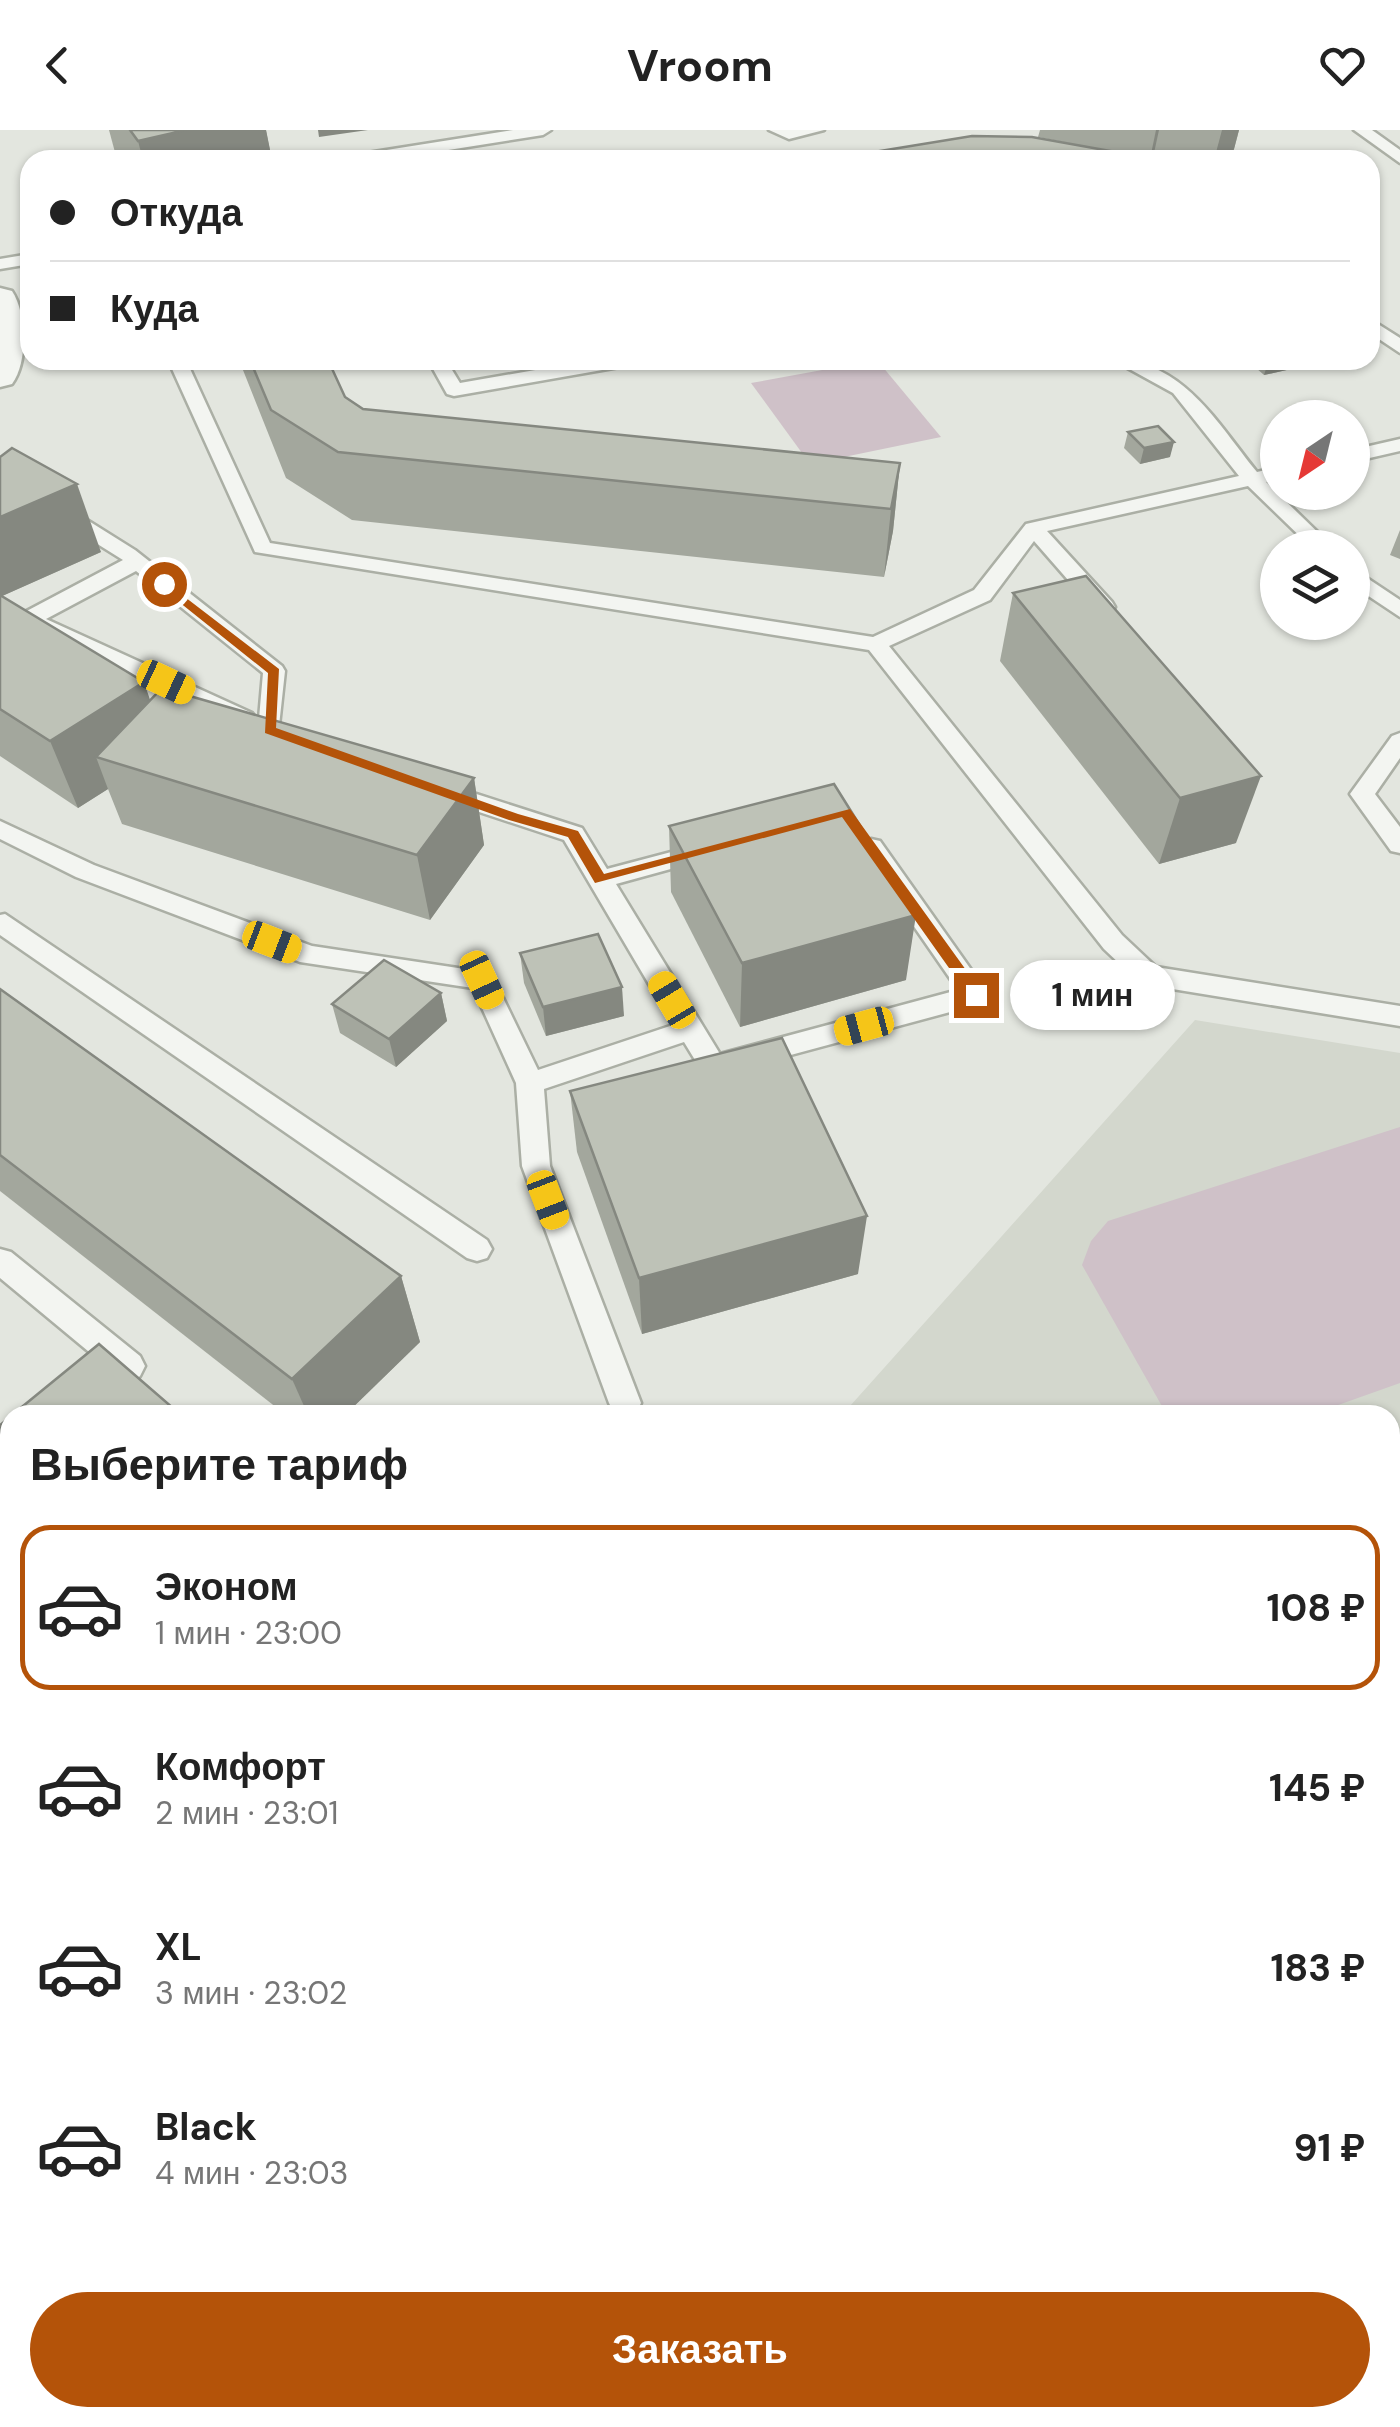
<!DOCTYPE html>
<html lang="ru">
<meta charset="utf-8">
<style>
:root{--surface:#fff;--page:#f2f2f2;--text:#222;--muted:#767676;--line:#e0e0e0;--accent:#b45309}
body{margin:0;font-family:"DM Sans",sans-serif;background:var(--page);color:var(--text);height:100vh;display:flex;flex-direction:column;font-size:38px;white-space:nowrap}
*{box-sizing:border-box;margin:0}
p{font-size:32px;color:var(--muted)}
.icon{flex:none;width:55px;height:55px;fill:none;stroke:currentColor;stroke-width:2;stroke-linecap:round;stroke-linejoin:round}
.map{position:relative;flex:1;overflow:hidden}
.side{position:absolute;left:0px;top:1275px;width:1400px;height:1022px;display:flex;flex-direction:column;background:var(--surface);border-radius:30px 30px 0 0;box-shadow:0 2px 8px #0004}
.side>*{flex:none}
.banner{position:absolute;left:20px;top:20px;width:1360px;height:220px;border-radius:30px;box-shadow:0 2px 8px #0004;display:grid;align-content:center;height:220px;padding:0 30px;background:var(--surface)}
.needle{width:65px;rotate:215deg}
.tools{position:absolute;left:1260px;top:270px;display:grid;gap:20px}
.tools a{display:grid;place-items:center;width:110px;height:110px;border-radius:50%;background:var(--surface);box-shadow:0 2px 8px #0004;font-size:50px}
.end{position:absolute;width:45px;height:45px;margin:-22px;border:12px solid #b45309;background:#fff;box-shadow:0 0 0 5px #fff}
.from{border-radius:50%}
.bubble{position:absolute;height:70px;border-radius:35px;background:var(--surface);box-shadow:0 2px 8px #0004;font-size:32px;font-weight:700;line-height:70px;text-align:center}
.car{position:absolute;width:30px;height:60px;margin:-30px -15px;border-radius:12px;box-shadow:0 0 8px 2px #0007;background:linear-gradient(#f5c518 24%,#345 0 40%,#f5c518 0 76%,#345 0 86%,#f5c518 0)}
.banner b{display:flex;align-items:center;gap:35px;height:95px;font-size:38px}
.banner b+b{border-top:2px solid var(--line)}
.banner i{width:25px;height:25px;background:var(--text)}
ul{padding:0;list-style:none}
li{display:flex;align-items:center;gap:30px;height:165px;margin:0 20px 15px;padding:0 10px;border:5px solid transparent;border-radius:30px}
li div{flex:1}
li b{display:block;font-size:38px}
li em{font-style:normal;font-weight:700}
li.selected{border-color:var(--accent)}
li>.icon{width:90px;height:90px;stroke-width:1.5}
h2{padding:0 30px;font-size:45px;line-height:120px}
.primary-button{display:flex;gap:20px;margin-top:auto;padding:20px 30px}
.primary-button a{flex:1;height:115px;border-radius:60px;background:var(--accent);color:#fff;font-size:40px;font-weight:700;line-height:115px;text-align:center}
header{display:flex;justify-content:space-between;align-items:center;height:130px;padding:0 30px;background:var(--surface);font-size:45px;font-weight:700}
.map>svg:first-child{display:block}
</style>
<header><svg class="icon" aria-label="back" viewBox="0 0 24 24"><path d="M15 5l-7 7 7 7"/></svg>Vroom<svg class="icon" aria-label="heart" viewBox="0 0 24 24"><path d="M12 20l-8-8c-3-5 5-10 8-4 3-6 11-1 8 4z"/></svg></header>
<div class="map">
<svg width="1400" height="2297" viewBox="0 0 1400 2297">
<rect width="100%" height="100%" fill="#e3e6df"/>
<!-- built -->
<path fill="#d3d7cd" d="M1195 890 1400 923V2297H0V1837L10 1832V2288H1390V1285H842Z"/>
<!-- green -->
<g fill="#cfc1c8">
<path d="M877 230 941 307 810 334 751 253Z"/>
<path d="M1400 997V1253L1310 1285H1167L1082 1135 1091 1111 1108 1091Z"/>
</g>
<g fill="none" stroke-linecap="round" stroke-linejoin="round">
<!-- service casing -->
<g stroke="#abafa5" stroke-width="5">
<g id="service">
<path d="M513 0H551L543 5 385 30H347L355 25Z"/>
<path d="M769 0H824L789 9Z"/>
<path d="M1354 0H1372L1400 20V33Z"/>
<path d="M30 124V134L0 139V129Z"/>
<path d="M1370 189 1400 208V223L1370 203Z"/>
<path d="M168 230H186L270 413 873 507 974 460 1026 394 1239 346 1173 263 1113 230C1183 230 1217 293 1257 342L1278 337V349L1266 352 1334 418H1312L1248 356 1047 401 1112 472 1115 477 1112 482H1096L1034 411 990 470 889 516 1122 805 1156 837 1400 876V896L1148 855 1139 852 1104 819 869 520 255 422Z"/>
<path d="M428 230H446L460 253 593 230H634L625 236 454 266 447 264Z"/>
<path d="M1400 309V321L1352 332V320Z"/>
<path d="M0 353 36 358 135 420 282 536 285 541 278 605H262L258 600 263 543 136 441 46 489 252 583 256 588 252 593H236L21 494 18 489 21 484 123 430 24 368 0 365Z"/>
<path d="M1352 438 1400 470V487L1352 455Z"/>
<path d="M1400 603V628L1375 664 1400 697V723L1391 721 1350 664 1392 606Z"/>
<path d="M442 653 582 698 607 739 709 712 718 714 721 720 718 726 616 754 720 924 958 860 859 717 871 709 880 711 989 865 985 872 976 875 713 946 703 943 684 912 544 959 550 1036 641 1273 636 1283H614L609 1273 522 1036 516 953 473 858 300 832 76 747 0 709V691L94 735 312 816 491 843 538 940 673 895 564 710 434 667 430 661Z"/>
<path d="M5 784 487 1110 492 1119 487 1128 477 1131 467 1128 0 805V785Z"/>
<path d="M0 1119 11 1122 140 1226 145 1236 140 1246 94 1285H55L60 1275 106 1236 0 1148Z"/>
<path d="M1390 1416 1400 1419V1451L1390 1448Z"/>
<path d="M99 2288H146L142 2297H95Z"/>
<path d="M663 2288H709L705 2297H659Z"/>
<path d="M805 2288H856L860 2297H809Z"/>
</g>
</g>
<!-- minor casing -->
<g stroke="#abafa5" stroke-width="5">
<path id="minor" d="M0 158 12 161C27 184 28 232 12 254L0 257Z"/>
</g>
<!-- service -->
<use href="#service" fill="#f3f5f1" fill-rule="evenodd"/>
<!-- minor -->
<use href="#minor" fill="#f3f5f1" fill-rule="evenodd"/>
</g>
<!-- wall -->
<g fill="#a3a79d">
<path d="M109 0H266L272 30H119L116 26Z"/>
<path d="M1040 0H1239L1234 19 1229 30H1176L1154 23 1150 29 1038 7Z"/>
<path d="M239 230H328L345 267 363 279 900 333 893 401 884 447 352 390 286 348Z"/>
<path d="M1247 230H1331L1264 245Z"/>
<path d="M1128 302 1170 327 1140 334 1124 318Z"/>
<path d="M0 327 101 422 2 466 150 571 474 648 484 715 430 790 122 694 108 659 78 678 0 626Z"/>
<path d="M1400 400V429L1390 425Z"/>
<path d="M1013 463 1236 713 1159 734 1000 531Z"/>
<path d="M669 696 906 850 740 897 671 762Z"/>
<path d="M520 823 624 886 546 906 524 853Z"/>
<path d="M0 859 401 1146 420 1212 345 1285H286L0 1061Z"/>
<path d="M441 863 447 891 396 937 340 903 332 874Z"/>
<path d="M570 961 858 1144 642 1204 577 1022Z"/>
<path d="M1390 1455 1400 1460V1734L1390 1728Z"/>
<path d="M1400 1810V2297H1034L1022 2288H1390V1833Z"/>
</g>
<!-- shaded-wall -->
<g fill="#858880">
<path d="M186 0H266L272 30H143L138 11Z"/>
<path d="M318 0H368L319 7Z"/>
<path d="M1156 0H1159L1154 23 1150 29Z"/>
<path d="M1222 0H1239L1234 19 1229 30H1214Z"/>
<path d="M1269 230H1331L1264 245Z"/>
<path d="M1174 312 1170 327 1140 334 1144 318Z"/>
<path d="M900 333 893 401 884 447 891 379Z"/>
<path d="M77 354 101 422 0 467V387Z"/>
<path d="M144 552 167 620 96 627 108 659 78 678 50 611Z"/>
<path d="M1261 646 1236 713 1159 734 1180 668Z"/>
<path d="M474 648 484 715 430 790 417 725Z"/>
<path d="M916 785 906 850 740 897 742 833Z"/>
<path d="M622 857 624 886 546 906 543 877Z"/>
<path d="M441 863 447 891 396 937 389 909Z"/>
<path d="M867 1086 858 1144 642 1204 639 1148Z"/>
<path d="M401 1146 420 1212 345 1285H308L292 1249Z"/>
<path d="M10 1504V1531L0 1522V1513Z"/>
</g>
<!-- building -->
<g fill="#bec2b7" stroke="#858880" stroke-width="2.5">
<path d="M130 0H186L138 11Z"/>
<path d="M972 6 1032 7 1138 26 1151 30H825Z"/>
<path d="M250 230H328L345 267 363 279 900 333 891 379 338 322 271 280Z"/>
<path d="M1158 296 1174 312 1144 318 1128 302Z"/>
<path d="M12 318 77 354 0 387V327Z"/>
<path d="M1086 446 1261 646 1180 668 1013 463Z"/>
<path d="M0 465 144 552 50 611 0 579Z"/>
<path d="M162 558 474 648 417 725 96 627Z"/>
<path d="M834 654 916 785 742 833 669 696Z"/>
<path d="M598 804 622 857 543 877 520 823Z"/>
<path d="M384 830 441 863 389 909 332 874Z"/>
<path d="M0 859 401 1146 292 1249 0 1025Z"/>
<path d="M782 908 867 1086 639 1148 570 961Z"/>
<path d="M99 1214 181 1285H12Z"/>
<path d="M10 1287V1504L0 1513V1295Z"/>
<path d="M1390 1455 1400 1460V1617L1390 1611Z"/>
<path d="M1400 1659V1686L1390 1680Z"/>
<path d="M1390 1884 1399 1889 1400 1887V2297H1045L1033 2288H1390Z"/>
<path d="M259 2288H601L595 2297H252Z"/>
</g>
<!-- route -->
<path fill="#b45309" d="M164 451 279 539 276 598 518 684 578 701 604 744 850 679 984 865 971 869 842 687 595 753 568 707 509 690 265 603 268 543 159 456Z"/>
</svg>
<div class="tools">
<a><svg class="needle" viewBox="-14 -14 28 28"><path d="M0-13l5 13h-10z" fill="#e53935"/><path d="M0 13l5-13h-10z" fill="#767676"/></svg></a>
<a><svg class="icon" aria-label="layers" viewBox="0 0 24 24"><path d="M12 4l9 5-9 5-9-5zM3 14l9 5 9-5"/></svg></a>
</div>
<i class="end from" style="left:164px;top:454px"></i>
<i class="end" style="left:976px;top:865px"></i>
<div class="bubble" style="left:1010px;top:830px;width:165px">1 мин</div>
<i class="car" style="left:166px;top:552px;rotate:115deg"></i>
<i class="car" style="left:272px;top:812px;rotate:111deg"></i>
<i class="car" style="left:482px;top:850px;rotate:155deg"></i>
<i class="car" style="left:672px;top:870px;rotate:329deg"></i>
<i class="car" style="left:864px;top:896px;rotate:255deg"></i>
<i class="car" style="left:548px;top:1070px;rotate:159deg"></i>
<div class="banner">
<b><i class="from"></i>Откуда</b>
<b><i></i>Куда</b>
</div>
<section class="side">
<h2>Выберите тариф</h2>
<ul>
<li class="selected"><svg class="icon" aria-label="car" viewBox="0 0 24 24"><path d="M5 17H2v-5l4-1 3-4h7l3 4 3 1v5h-3M9 17h6M6 11h13"/><circle cx="7" cy="17" r="2"/><circle cx="17" cy="17" r="2"/></svg><div><b>Эконом</b><p>1 мин · 23:00</p></div><em>108 ₽</em></li>
<li><svg class="icon" aria-label="car" viewBox="0 0 24 24"><path d="M5 17H2v-5l4-1 3-4h7l3 4 3 1v5h-3M9 17h6M6 11h13"/><circle cx="7" cy="17" r="2"/><circle cx="17" cy="17" r="2"/></svg><div><b>Комфорт</b><p>2 мин · 23:01</p></div><em>145 ₽</em></li>
<li><svg class="icon" aria-label="car" viewBox="0 0 24 24"><path d="M5 17H2v-5l4-1 3-4h7l3 4 3 1v5h-3M9 17h6M6 11h13"/><circle cx="7" cy="17" r="2"/><circle cx="17" cy="17" r="2"/></svg><div><b>XL</b><p>3 мин · 23:02</p></div><em>183 ₽</em></li>
<li><svg class="icon" aria-label="car" viewBox="0 0 24 24"><path d="M5 17H2v-5l4-1 3-4h7l3 4 3 1v5h-3M9 17h6M6 11h13"/><circle cx="7" cy="17" r="2"/><circle cx="17" cy="17" r="2"/></svg><div><b>Black</b><p>4 мин · 23:03</p></div><em>91 ₽</em></li>
</ul>
<div class="primary-button"><a>Заказать</a></div>
</section>
</div>
